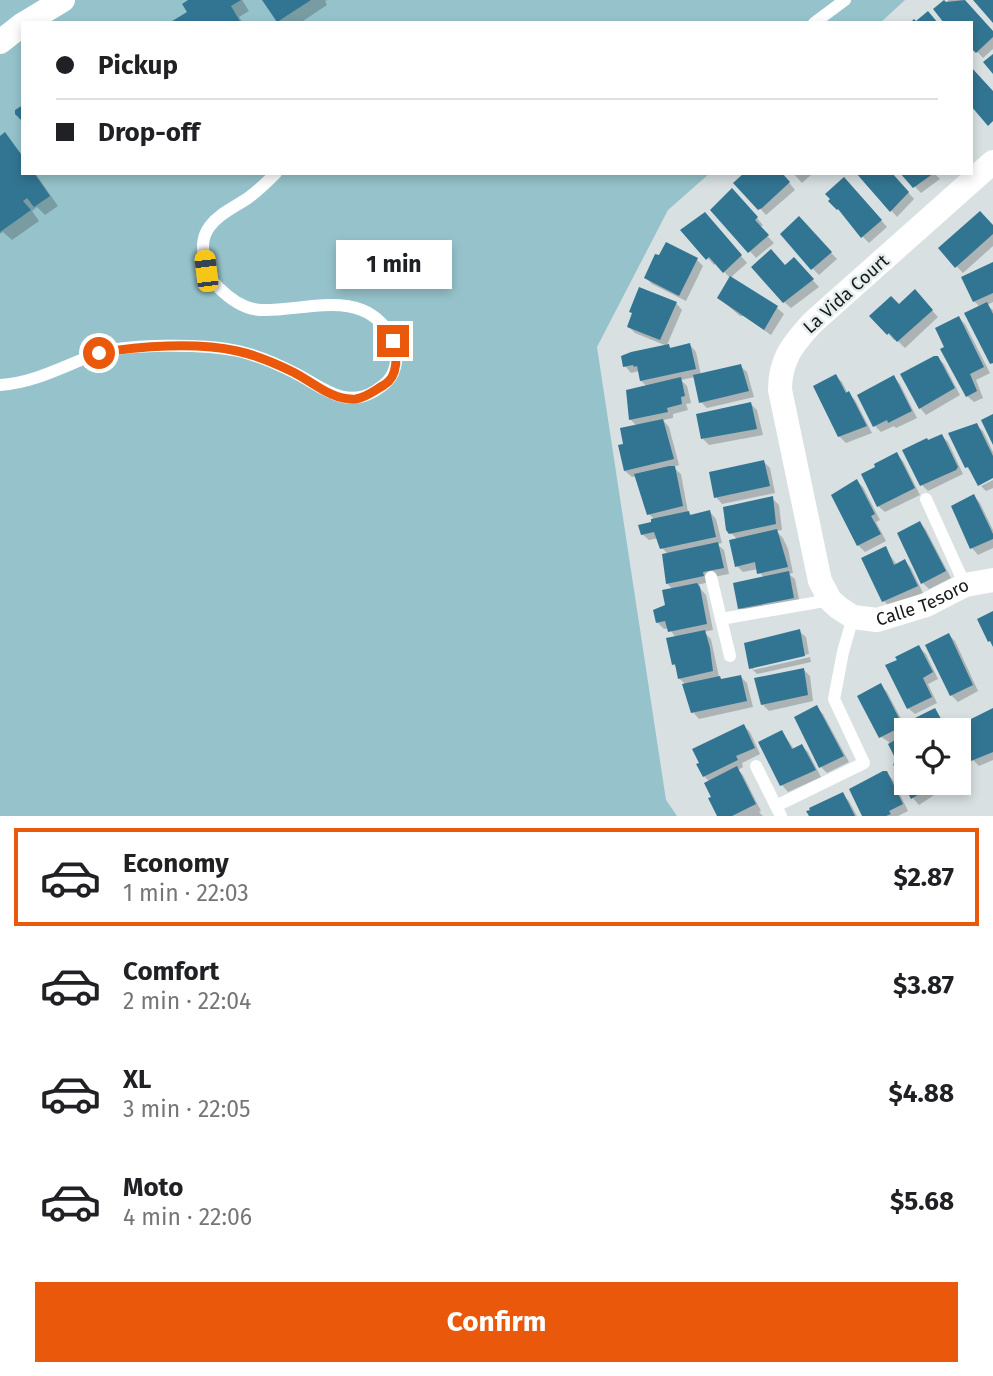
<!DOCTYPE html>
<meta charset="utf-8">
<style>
:root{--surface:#fff;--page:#f6f6f6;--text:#202124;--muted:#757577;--line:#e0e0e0;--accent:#ea580c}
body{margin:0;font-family:"Fira Sans",sans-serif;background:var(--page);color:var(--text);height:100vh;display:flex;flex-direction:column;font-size:26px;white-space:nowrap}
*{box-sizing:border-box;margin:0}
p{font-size:23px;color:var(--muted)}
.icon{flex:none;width:38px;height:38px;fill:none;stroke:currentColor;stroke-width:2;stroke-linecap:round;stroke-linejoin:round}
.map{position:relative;height:816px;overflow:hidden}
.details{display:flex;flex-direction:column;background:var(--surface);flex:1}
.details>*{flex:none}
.banner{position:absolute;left:21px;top:21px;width:952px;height:154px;border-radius:0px;box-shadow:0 4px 10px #0003;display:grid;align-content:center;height:154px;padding:0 35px;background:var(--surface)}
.buttons{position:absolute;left:894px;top:718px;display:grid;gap:14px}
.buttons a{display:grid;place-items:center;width:77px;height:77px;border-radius:0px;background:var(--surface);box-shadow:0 4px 10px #0003;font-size:35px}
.end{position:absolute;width:32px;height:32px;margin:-16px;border:9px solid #ea580c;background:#fff;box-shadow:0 0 0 4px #fff}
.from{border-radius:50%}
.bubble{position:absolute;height:49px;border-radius:0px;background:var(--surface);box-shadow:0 4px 10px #0003;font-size:23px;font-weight:700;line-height:49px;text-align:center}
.car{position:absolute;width:21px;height:42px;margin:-21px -10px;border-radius:9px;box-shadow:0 0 5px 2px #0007;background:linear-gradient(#f5c518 24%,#345 0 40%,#f5c518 0 76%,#345 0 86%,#f5c518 0)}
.banner b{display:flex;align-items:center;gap:24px;height:66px;font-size:26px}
.banner b+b{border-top:2px solid var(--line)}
.banner i{width:18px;height:18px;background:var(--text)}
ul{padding:12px 0 0;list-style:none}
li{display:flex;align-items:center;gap:21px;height:98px;margin:0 14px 10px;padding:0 21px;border:4px solid transparent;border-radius:0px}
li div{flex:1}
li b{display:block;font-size:26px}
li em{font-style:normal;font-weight:700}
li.selected{border-color:var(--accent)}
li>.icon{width:63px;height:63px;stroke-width:1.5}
.cta{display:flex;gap:14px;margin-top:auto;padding:14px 35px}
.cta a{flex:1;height:80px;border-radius:0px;background:var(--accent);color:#fff;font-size:28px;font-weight:700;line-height:80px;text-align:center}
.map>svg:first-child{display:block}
</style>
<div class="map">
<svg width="993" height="816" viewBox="0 0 993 816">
<rect width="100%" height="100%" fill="#d8e0e1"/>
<!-- green -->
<path fill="#96c3cb" d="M0 0H905L880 23H23V173H710L668 210 597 347 666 800 677 816H0Z"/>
<!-- shadow -->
<g fill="#0003">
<path d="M191 0H242L249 11 239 17 243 23H173L190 12Z"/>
<path d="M264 0H327L325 1 327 5 300 23H279Z"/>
<path d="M949 0H963L993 33V49L983 58 971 45V23L936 10Z"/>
<path d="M5 135 23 156V173H35L58 206 45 215 37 207 32 211 39 221 12 240 3 232 0 234V138Z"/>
<path d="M781 173 795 190 766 215 736 183Z"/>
<path d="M793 173H813L802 183Z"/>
<path d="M891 173 914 199 897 217 859 174Z"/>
<path d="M902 173H934L940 179 921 193Z"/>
<path d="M850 185 887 227 869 243 863 237Z"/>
<path d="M738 196 763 225 760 228 774 243 756 258 713 210Z"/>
<path d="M799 219 837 259 819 275 812 268Z"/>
<path d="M711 221 747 263 730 278 716 263 714 265 683 230Z"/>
<path d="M993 227V246L963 273 956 266Z"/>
<path d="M660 257 697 260 703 266 686 301 652 284 646 278Z"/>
<path d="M993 264V302L987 305 993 310V365L980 307 974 301Z"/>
<path d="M800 266 819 287 791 308 784 302 786 267Z"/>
<path d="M730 279 777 308 784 314 771 335 744 316H740L719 298Z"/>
<path d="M915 292 938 317 905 348 896 339 894 340 872 316 899 306Z"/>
<path d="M676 303 682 310 667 345 672 349 690 345 696 352 701 375 740 366 747 372 754 397 707 408 701 402 695 377 681 380 687 386 691 403 686 404 688 410 673 414V418L663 420 669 427 679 465 673 467 681 474 688 512 692 516 710 512 716 519 722 543 717 544 724 550 729 574 708 578 709 582 697 585 706 595 713 630 704 632 711 639 719 677 723 681 741 677 747 683 753 707 699 719 693 712 686 685 680 679 677 668 673 664 676 638 669 628 664 629 657 622 673 590 667 583 668 554 662 548 659 538 649 540 642 534 655 520 649 514 637 476 632 477 625 471V445L637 426 631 420 628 407 648 387 641 381 639 371 631 373 625 366 667 346 635 333 629 327Z"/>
<path d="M959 318 965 324 990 373 976 380 983 398 974 402 967 396 947 347Z"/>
<path d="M937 357 944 364 960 395 926 415 920 408 902 375Z"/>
<path d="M836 376 842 382 848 394 855 400 872 433 846 443 839 436Z"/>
<path d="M894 377 900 384 917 418 896 428 894 426 881 432 875 426Z"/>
<path d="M751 404 757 410 763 435 709 445 703 439Z"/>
<path d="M976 425 983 431 993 452V477L973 474 967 467 950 434Z"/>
<path d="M942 436 948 442 963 474 928 491 922 485 928 442Z"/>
<path d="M896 454 903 461 920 495 885 512 878 506Z"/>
<path d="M764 462 770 468 775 493 722 504 716 497Z"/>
<path d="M993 480V488L986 491 981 486Z"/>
<path d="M857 481 863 487 880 520 876 522 886 541 865 552 858 545Z"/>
<path d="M974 496 980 503 993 530V548L978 555 972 548 953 507Z"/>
<path d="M772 498 779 505 782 530 776 531 783 538 788 549 793 573 789 574 795 579 800 604 747 615 740 608 764 578 758 569 743 572 737 566 738 540 730 532Z"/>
<path d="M920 523 926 530 951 578 929 589 923 583Z"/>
<path d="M885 548 897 565 905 561 911 568 923 593 890 607 884 601Z"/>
<path d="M799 631 806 637 809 654 753 666V670L810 657 811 662 757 674 751 668Z"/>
<path d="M949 635 955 641 978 691 958 702 951 695Z"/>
<path d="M919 647 926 654 938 679 928 684 937 703 915 714 908 708Z"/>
<path d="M804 670 810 676 813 701 769 711 762 704Z"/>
<path d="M881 686 887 692 907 730 906 782H938L942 790 919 805 913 798 895 765 899 763 889 742 881 737Z"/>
<path d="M817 708 823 714 849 762 827 773 821 767Z"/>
<path d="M993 710V760L979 766 973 760 957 728Z"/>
<path d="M744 726 750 732 760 754 742 763 743 767 738 770 743 775 761 811 759 812 763 816H719L710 799 713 798 710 782 704 776Z"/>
<path d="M782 732 794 749 802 746 808 752 821 777 788 792 782 785 760 743Z"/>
<path d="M959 744 970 767 959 771Z"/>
<path d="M887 773 893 780 908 811 898 816H864L851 790Z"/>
<path d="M843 795 849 801 857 816H811L809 812Z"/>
</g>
<!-- building -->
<g fill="#327592">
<path d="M188 0H241L231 6 241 23H169L187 12 182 4Z"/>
<path d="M262 0H311L277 22Z"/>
<path d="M944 0 946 2 965 0 993 31V37L976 53 971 48V23H944L933 9Z"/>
<path d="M973 0H993V23Z"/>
<path d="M928 11 938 23H910L914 19 916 21Z"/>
<path d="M993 54V74L983 62Z"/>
<path d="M971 67 993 91V121L988 126 971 106Z"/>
<path d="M23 105V122L15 114V110Z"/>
<path d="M5 132 23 157V173H34L50 196 34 207 27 198 23 201 31 210 0 232V136Z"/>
<path d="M744 173H782L790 182 762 208 758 210 733 183Z"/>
<path d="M856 173H892L909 192 890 212Z"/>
<path d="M900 173H934L913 188Z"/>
<path d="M844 177 882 220 861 238 838 209 837 210 828 201 830 199 825 194Z"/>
<path d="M732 188 758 217 755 220 769 235 748 253 710 210Z"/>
<path d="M980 211 993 225V234L955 268 938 248Z"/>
<path d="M705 212 742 255 723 273 709 257 706 260 680 230Z"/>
<path d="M799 216 832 252 811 270 780 234Z"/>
<path d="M666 242 698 258 679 296 644 278 655 254 659 255Z"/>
<path d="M771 249 785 265 794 257 814 279 783 303 751 267Z"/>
<path d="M993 262V293L973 302 961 277Z"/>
<path d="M730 276 778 306 764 330 717 298Z"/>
<path d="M639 287 677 302 660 340 627 327 632 313 629 312Z"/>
<path d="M915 289 933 310 897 342 889 333 887 335 869 316 891 296 899 304Z"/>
<path d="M987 302 993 314V363L990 364 964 313Z"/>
<path d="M959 316 984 367 970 374 977 391 966 397 940 349 944 347 935 328Z"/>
<path d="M690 343 696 369 640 381 637 366 634 367 633 365 623 367 621 356 631 352 669 344 670 348Z"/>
<path d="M934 356H938L955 388 919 409 900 374Z"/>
<path d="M741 364 749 391 699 403 693 375Z"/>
<path d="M836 374 846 393 849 391 867 426 838 437 813 386Z"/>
<path d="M894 375 912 411 888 423 887 420 873 427 857 395Z"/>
<path d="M681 377 685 396 681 397 682 404 667 408 668 412 629 420 626 390Z"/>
<path d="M751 402 757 429 701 439 696 414Z"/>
<path d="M993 414V445L981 420Z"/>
<path d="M663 419 674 459 624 471 618 445 623 444 620 428Z"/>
<path d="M977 423 993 456V478L978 486 968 467 965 468 948 433Z"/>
<path d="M942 434 958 467 956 470 920 486 902 450 927 438 928 440Z"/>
<path d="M897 452 915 488 877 507 861 474 875 467 874 464Z"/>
<path d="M764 460 770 486 714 498 709 472Z"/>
<path d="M669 466H675L683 506 647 515 634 474Z"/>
<path d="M857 479 875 514 871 516 881 534 857 546 831 495Z"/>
<path d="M974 494 993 534V539L970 549 951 506Z"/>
<path d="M773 496 776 524 729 534 726 530 723 507Z"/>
<path d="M710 510 716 537 660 549 654 532 641 535 638 525 651 522V519L689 511 690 515Z"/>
<path d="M920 521 946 571 921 584 897 533Z"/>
<path d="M777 529 788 567 757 574 755 562 735 567 729 540Z"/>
<path d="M718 542 724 568 703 572 704 576 666 584 662 554Z"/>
<path d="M886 546 894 565 905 559 918 586 882 602 861 558Z"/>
<path d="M789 571 794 598 738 609 733 583Z"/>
<path d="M697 583 700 587 707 624 668 632 665 621 656 623 653 610 665 605 662 590Z"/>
<path d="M993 611V647L990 641 988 642 977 619Z"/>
<path d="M800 629 805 656 749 669 744 643Z"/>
<path d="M705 630 710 648 713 671 678 679 675 664 672 665 666 638Z"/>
<path d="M949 633 973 685 950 696 925 645Z"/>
<path d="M919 645 933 672 923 678 932 697 907 709 885 665 897 660 895 657Z"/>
<path d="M804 668 808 695 761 705 754 678Z"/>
<path d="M741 675 747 701 691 713 682 684 720 676 721 679Z"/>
<path d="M881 683 903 726 879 738 857 696Z"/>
<path d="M817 705 844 756 819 768 794 717Z"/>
<path d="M935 708 945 726 948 725 950 730H916L911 720Z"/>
<path d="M993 708V752L971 761 959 735V730L955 727Z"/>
<path d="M744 724 755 748 736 756 738 760 703 777 696 764 699 763 692 749Z"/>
<path d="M782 730 792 749 802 744 816 770 780 786 758 742Z"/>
<path d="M906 734V782H939L911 799 893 764 897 762 888 744Z"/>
<path d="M737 766 756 804 732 816H717L708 798 711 797 704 783Z"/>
<path d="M883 771H887L903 804 889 811 891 814 886 816H862L849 789Z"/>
<path d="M843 792 855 816H809L806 811 810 810 809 808Z"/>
</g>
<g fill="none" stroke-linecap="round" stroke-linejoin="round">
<!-- lane -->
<g stroke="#fff" stroke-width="12">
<path d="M814 23 845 0"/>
<path d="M0 385C34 383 64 366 96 354 126 343 206 344 238 351 256 355 277 364 293 372 320 385 344 410 375 391 383 385 389 382 393 373 399 359 396 345 389 333 360 287 303 312 260 310 244 309 231 300 219 288 213 282 207 275 205 266 203 251 200 239 210 226 220 213 235 207 248 198 258 191 267 182 276 173"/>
<path d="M926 499 965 585"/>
<path d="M711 577 730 656"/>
<path d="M721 619 830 600"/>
<path d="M756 766 781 816"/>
<path d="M776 806 864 763 834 699 843 652 853 617"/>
</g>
<!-- street -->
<g stroke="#fff" stroke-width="24">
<path d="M25 23 63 0"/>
<path d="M0 42 23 24"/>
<path id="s1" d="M993 162 812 323C792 345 780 360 780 390L820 581 830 600 839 608 853 617 877 620 926 605 965 585 993 580"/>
</g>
</g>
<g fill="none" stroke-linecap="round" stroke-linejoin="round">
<!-- route -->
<path stroke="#ea580c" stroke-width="9" d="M99 353C140 346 196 342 237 351 255 355 277 364 293 372 313 382 332 401 356 399 367 397 375 390 384 385 399 376 397 355 393 341"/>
</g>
<g text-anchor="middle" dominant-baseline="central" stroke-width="5" stroke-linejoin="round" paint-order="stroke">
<!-- street labels -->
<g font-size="18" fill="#161919" stroke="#e5edee">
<text transform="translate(846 294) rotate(-42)">La Vida Court</text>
<text stroke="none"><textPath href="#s1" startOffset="637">Calle Tesoro</textPath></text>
</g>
</g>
</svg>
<div class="buttons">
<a><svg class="icon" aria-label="locate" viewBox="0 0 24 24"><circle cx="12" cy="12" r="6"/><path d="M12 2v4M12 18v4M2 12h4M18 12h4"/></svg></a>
</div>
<i class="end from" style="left:99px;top:353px"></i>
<i class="end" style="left:393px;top:341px"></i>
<div class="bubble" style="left:336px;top:240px;width:116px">1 min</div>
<i class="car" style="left:206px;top:271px;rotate:353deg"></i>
<div class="banner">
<b><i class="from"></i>Pickup</b>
<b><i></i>Drop-off</b>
</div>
</div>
<section class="details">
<ul>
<li class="selected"><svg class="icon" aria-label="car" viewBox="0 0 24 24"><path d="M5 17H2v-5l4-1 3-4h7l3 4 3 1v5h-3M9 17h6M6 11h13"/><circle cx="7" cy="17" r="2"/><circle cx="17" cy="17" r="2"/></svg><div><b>Economy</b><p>1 min · 22:03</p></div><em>$2.87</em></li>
<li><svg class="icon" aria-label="car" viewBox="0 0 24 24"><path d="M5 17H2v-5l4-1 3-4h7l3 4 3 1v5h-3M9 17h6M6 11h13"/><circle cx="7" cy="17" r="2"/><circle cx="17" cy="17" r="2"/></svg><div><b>Comfort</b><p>2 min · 22:04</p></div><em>$3.87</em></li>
<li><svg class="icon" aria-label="car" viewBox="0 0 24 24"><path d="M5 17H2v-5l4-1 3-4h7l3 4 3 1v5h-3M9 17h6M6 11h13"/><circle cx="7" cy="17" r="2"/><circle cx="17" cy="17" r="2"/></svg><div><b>XL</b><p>3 min · 22:05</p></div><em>$4.88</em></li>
<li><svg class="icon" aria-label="car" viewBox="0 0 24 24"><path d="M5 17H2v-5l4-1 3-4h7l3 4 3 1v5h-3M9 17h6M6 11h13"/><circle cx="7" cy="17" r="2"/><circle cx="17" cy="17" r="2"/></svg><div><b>Moto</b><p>4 min · 22:06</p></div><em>$5.68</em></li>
</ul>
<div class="cta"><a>Confirm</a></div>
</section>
